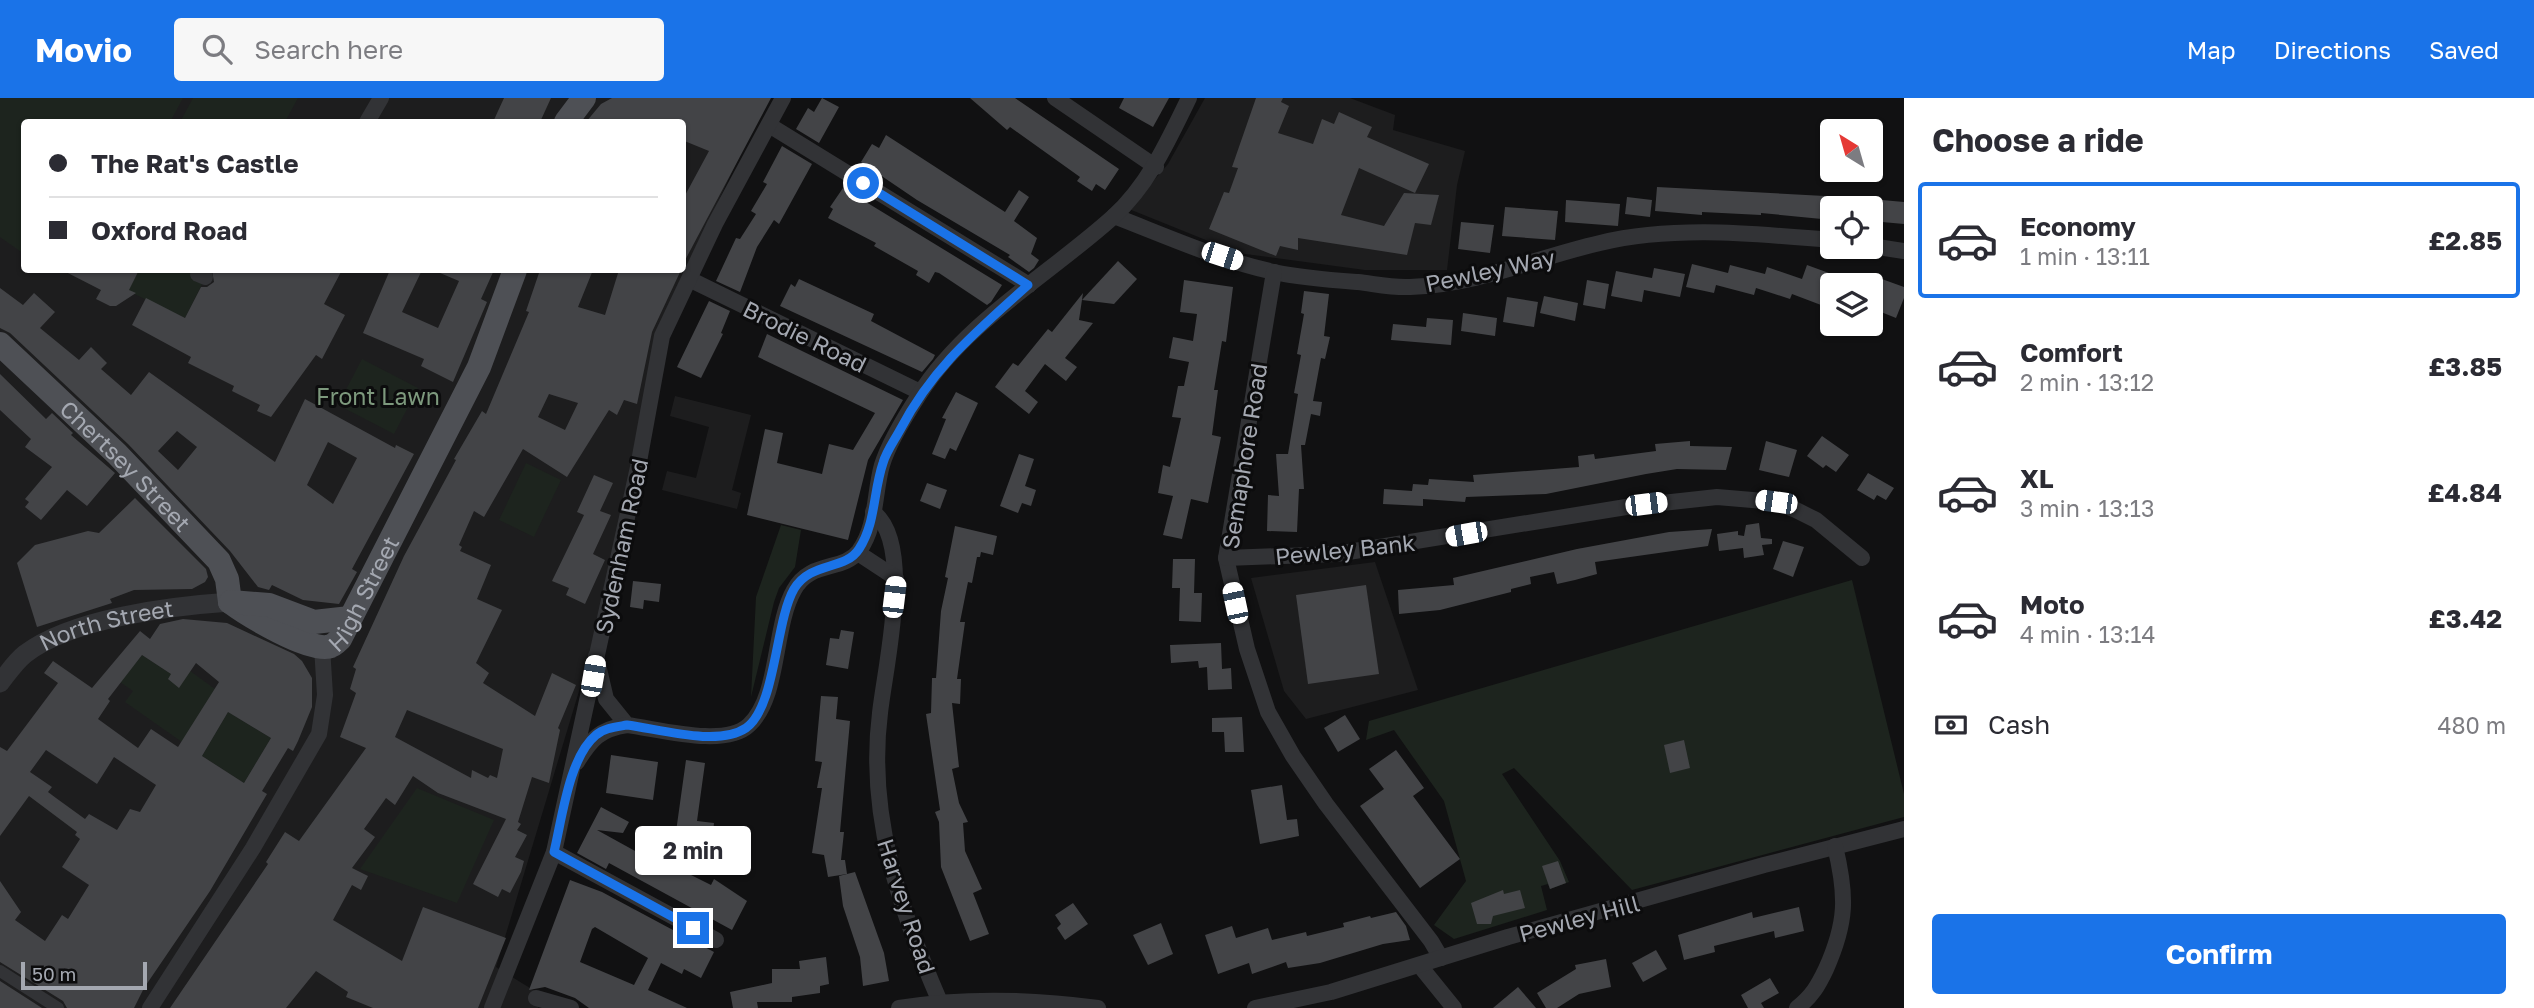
<!DOCTYPE html>
<meta charset="utf-8">
<style>
:root{--surface:#fff;--page:#f7f7f7;--text:#2b2b33;--muted:#7c7c81;--line:#e1e1e2;--accent:#1a73e8}
body{margin:0;font-family:"Golos Text",sans-serif;background:var(--page);color:var(--text);height:100vh;display:flex;flex-direction:column;font-size:26px;white-space:nowrap}
*{box-sizing:border-box;margin:0}
p{font-size:23px;color:var(--muted)}
.icon{flex:none;width:38px;height:38px;fill:none;stroke:currentColor;stroke-width:2;stroke-linecap:round;stroke-linejoin:round}
.map{position:relative;flex:1;overflow:hidden}
.details{display:flex;flex-direction:column;background:var(--surface);width:630px}
.details>*{flex:none}
.hud{position:absolute;left:21px;top:21px;width:665px;height:154px;border-radius:7px;box-shadow:0 2px 5px #0004;display:grid;align-content:center;height:154px;padding:0 28px;background:var(--surface)}
.needle{width:46px;rotate:323deg}
.fabs{position:absolute;left:1820px;top:21px;display:grid;gap:14px}
.fabs a{display:grid;place-items:center;width:63px;height:63px;border-radius:7px;background:var(--surface);box-shadow:0 2px 5px #0004;font-size:35px}
.scale{position:absolute;left:21px;bottom:18px;width:126px;box-sizing:border-box;padding-left:7px;border:4px solid #a4a8b1;border-top:0;font-size:19px;line-height:24px;white-space:nowrap;color:#a4a8b1;-webkit-text-stroke:5px #0c0c0d;paint-order:stroke}
.end{position:absolute;width:32px;height:32px;margin:-16px;border:9px solid #1a73e8;background:#fff;box-shadow:0 0 0 4px #fff}
.from{border-radius:50%}
.bubble{position:absolute;height:49px;border-radius:7px;background:var(--surface);box-shadow:0 2px 5px #0004;font-size:23px;font-weight:700;line-height:49px;text-align:center}
.car{position:absolute;width:21px;height:42px;margin:-21px -10px;border-radius:9px;box-shadow:0 0 5px 2px #0007;background:linear-gradient(#fff 24%,#345 0 40%,#fff 0 76%,#345 0 86%,#fff 0)}
.hud b{display:flex;align-items:center;gap:24px;height:66px;font-size:26px}
.hud b+b{border-top:2px solid var(--line)}
.hud i{width:18px;height:18px;background:var(--text)}
ul{padding:0;list-style:none}
li{display:flex;align-items:center;gap:21px;height:116px;margin:0 14px 10px;padding:0 14px;border:4px solid transparent;border-radius:7px}
li div{flex:1}
li b{display:block;font-size:26px}
li em{font-style:normal;font-weight:700}
li.on{border-color:var(--accent)}
li>.icon{width:63px;height:63px;stroke-width:1.5}
h2{padding:0 28px;font-size:32px;line-height:84px}
.pay{display:flex;align-items:center;gap:18px;height:77px;padding:0 28px;font-size:26px}
.pay p{margin-inline-start:auto}
.action{display:flex;gap:14px;margin-top:auto;padding:14px 28px}
.action a{flex:1;height:80px;border-radius:7px;background:var(--accent);color:#fff;font-size:28px;font-weight:700;line-height:80px;text-align:center}
header{display:flex;align-items:center;gap:42px;box-sizing:border-box;height:98px;padding:0 35px;background:var(--accent);color:#fff}
header strong{font-size:33px}
nav{display:flex;gap:38px;margin-inline-start:auto;font-size:24px}
.search{width:490px;height:63px;background:var(--page);display:flex;align-items:center;gap:18px;box-sizing:border-box;padding:0 24px;border-radius:7px;color:var(--muted);font-size:26px}
main{display:flex;flex:1;min-height:0}
.map>svg:first-child{display:block}
</style>
<header>
<strong>Movio</strong>
<div class="search"><svg class="icon" aria-label="search" viewBox="0 0 24 24"><circle cx="10" cy="10" r="6"/><path d="M15 15l6 6"/></svg>Search here</div>
<nav><a>Map</a><a>Directions</a><a>Saved</a></nav>
</header>
<main>
<div class="map">
<svg width="1904" height="910" viewBox="0 0 1904 910">
<rect width="100%" height="100%" fill="#111112"/>
<!-- built -->
<g fill="#1d1d1e" fill-rule="evenodd">
<path d="M0 0H767L658 231 628 388 592 550 496 869 543 898 538 910H0V251L9 241 0 234ZM24 24H682V172H24Z"/>
<path d="M1205 0H1350L1395 17 1393 32 1465 53 1457 87 1447 172H1365L1238 155 1129 111 1168 66Z"/>
<path d="M675 298 751 317 732 392 741 395 737 411 662 392 667 373 696 380 709 329 670 318Z"/>
<path d="M1375 464 1418 592 1306 621 1284 593 1251 480Z"/>
</g>
<!-- green -->
<g fill="#1d241e">
<path d="M0 0H183L170 24H150L144 21 142 24H24V156L0 139Z"/>
<path d="M193 0H298L285 24H180Z"/>
<path d="M139 172H193L203 184 185 220 128 193Z"/>
<path d="M362 261 418 290 394 336 338 307Z"/>
<path d="M526 365 561 382 534 439 499 422Z"/>
<path d="M781 427 801 432 795 469 779 490 774 504 751 599 756 499Z"/>
<path d="M1852 482 1904 696V719L1632 792 1514 670 1502 676 1560 763 1569 784 1550 791 1548 786 1541 788 1547 812 1454 841 1434 827 1466 783 1444 703 1394 632 1366 642 1369 623Z"/>
<path d="M142 557 171 576 190 573 215 591 182 644 125 604 133 593 120 584Z"/>
<path d="M228 614 271 640 244 685 202 658Z"/>
<path d="M417 690 494 722 457 805 360 771Z"/>
</g>
<!-- building -->
<g fill="#434447" fill-rule="evenodd">
<path d="M504 0H551L540 24H493Z"/>
<path d="M612 0H771L682 168V103L709 53 682 42V24H586L601 6Z"/>
<path d="M822 0 839 9 819 45 796 31 808 10 814 14Z"/>
<path d="M970 0H1015L1119 71 1105 92 1096 86 1092 93 1077 83 1080 79 1010 29 1007 32Z"/>
<path d="M1124 0H1169L1153 29 1119 10Z"/>
<path d="M1256 0H1283L1281 4 1289 8 1278 35 1313 46 1322 21 1334 26 1339 14 1372 29 1367 39 1429 66 1415 95 1359 70 1341 117 1384 128 1404 95 1439 97 1431 127 1415 125 1407 157 1298 140V152L1280 148 1276 158 1209 131 1224 94 1229 95 1238 70 1232 69Z"/>
<path d="M886 37 1005 114 1019 92 1029 99 1014 123 1037 140 1031 156 1039 162 1034 170 1029 174 1008 159 1010 157 917 102 861 64 872 46 879 50Z"/>
<path d="M782 48 812 66 779 126 774 122 757 149 740 194 716 183 736 140 740 141 756 116 751 113 767 86 763 84Z"/>
<path d="M1657 89 1862 100V110H1832V122L1761 115V117L1702 114V117L1655 113Z"/>
<path d="M843 90 1002 187 991 204 987 207 939 175 935 174 929 185 916 177 918 173 874 148 876 145 828 120 833 111 830 109Z"/>
<path d="M1627 99 1652 102 1650 119 1625 116Z"/>
<path d="M1871 101 1904 104V126L1871 123Z"/>
<path d="M1566 102 1620 106 1618 128 1565 124Z"/>
<path d="M1505 109 1558 113 1555 142 1502 138Z"/>
<path d="M1461 124 1494 127 1490 155 1458 151Z"/>
<path d="M1118 163 1137 181 1114 206 1082 202Z"/>
<path d="M1692 166 1728 175 1730 167 1765 176 1767 169 1802 181 1807 167 1859 186 1828 187 1821 207 1792 196 1790 201 1756 190 1754 197 1716 187 1714 195 1686 189Z"/>
<path d="M1654 170 1685 176 1680 199 1644 192 1642 204 1611 198 1616 173 1652 180Z"/>
<path d="M62 172H139L129 192 136 195 116 208H110L96 201 101 192Z"/>
<path d="M212 172H342L324 206 345 217 322 261 316 257 271 319 257 313 260 307 232 293 234 288 188 265 191 259 132 227 146 200 185 220 201 189H207L214 184Z"/>
<path d="M390 172H422L402 214 438 230 459 183 433 172H494L481 201 487 204 453 284 421 268 424 261 363 235Z"/>
<path d="M540 172H593L578 209 605 217 619 172H681L652 234 637 306 624 302 617 317 609 312 567 379 523 351 484 419 474 413 459 447 462 449 460 453 491 467 477 501 502 512 476 565 489 575 483 585 535 618 552 575 576 587 558 630 560 632 549 685 532 679 518 724 521 726 517 732 527 737 515 759 524 763 521 774 510 795 502 791 498 799 473 786 506 721 438 695 413 678 395 707 386 700 364 731 375 739 352 770 368 778 361 792 352 787 333 822 402 863 423 809 506 840 478 910H373L346 899 348 894 316 873 286 910H170L268 766 266 764 285 734 299 743 366 650 340 639 356 595 350 591 356 571 353 569 404 458 456 362 454 361 482 313 486 316 529 214 526 213ZM549 296 578 305 565 332 538 319ZM407 612 503 651 497 680 490 677 488 680 472 672 471 680 395 639Z"/>
<path d="M1879 180 1904 189V200L1896 220 1871 210V184L1876 186Z"/>
<path d="M799 181 874 216 871 223 935 257 933 261 922 274 780 208 791 186 795 189Z"/>
<path d="M1184 182 1233 189 1226 244 1222 243 1214 292H1218L1212 337 1221 339 1208 405 1191 401 1182 441 1163 437 1173 398 1158 395 1163 367 1170 369 1181 320 1172 319 1178 288H1184L1189 264 1169 260 1173 239 1193 243 1197 216 1180 214Z"/>
<path d="M1587 182 1609 186 1605 211 1583 207Z"/>
<path d="M0 190 23 207 34 195 55 214 40 230 79 262 91 249 107 265 101 271 131 297 149 274 275 364 305 301 395 350 396 347 414 356 352 471 357 474 339 506 303 502 272 487 269 492 258 489 230 453 128 346 10 235 0 230ZM177 333 197 349 178 372 158 353ZM328 344 357 360 333 406 307 387Z"/>
<path d="M1304 193 1329 196 1324 238 1330 239 1325 261 1321 260 1313 303 1322 304 1320 318 1311 316 1305 347H1301L1304 391H1299L1297 434 1267 433 1268 397 1279 398 1276 356H1288L1298 296 1294 295 1301 257 1297 256 1304 216 1301 215Z"/>
<path d="M1083 195 1079 222 1093 225 1065 260 1077 269 1066 283 1045 266 1025 293 1038 304 1029 316 995 289 1013 265 1018 268 1048 231 1052 234Z"/>
<path d="M1544 198 1578 205 1575 223 1540 215Z"/>
<path d="M1507 199 1538 204 1534 229 1503 224Z"/>
<path d="M709 203 730 213 721 235 723 236 701 280 677 269Z"/>
<path d="M1463 215 1497 220 1495 238 1461 233Z"/>
<path d="M1427 220 1453 222 1451 247 1391 242 1393 226 1426 229Z"/>
<path d="M767 236 903 302 868 362 848 442 747 417 765 331 783 335 777 365 822 376 829 346 853 352 875 315 758 259Z"/>
<path d="M0 276 46 321 52 315 73 335 71 337 115 375 87 408 67 392 41 422 25 409 29 404 25 401 52 369 25 349 31 341 0 312Z"/>
<path d="M956 294 978 305 956 353 950 350 945 361 932 356 946 321 942 320Z"/>
<path d="M1822 338 1849 357 1836 374 1826 367 1823 370 1807 358Z"/>
<path d="M1690 343V348L1732 349 1726 372 1677 371 1646 376 1546 396 1466 399 1465 404 1423 401V408L1383 406 1384 391 1412 393 1413 386 1428 387 1429 381 1474 384 1473 377 1579 369 1578 358 1594 356 1595 361 1656 353 1655 346Z"/>
<path d="M1766 343 1797 352 1789 379 1759 372Z"/>
<path d="M1019 356 1034 361 1025 388 1036 392 1031 408 1022 405 1018 415 1000 408Z"/>
<path d="M1868 375 1894 390 1886 402 1877 397 1874 402 1857 392Z"/>
<path d="M594 377 613 385 600 413 611 417 593 456 605 462 585 506 566 497 569 490 552 483 584 417 577 414Z"/>
<path d="M927 385 947 392 940 411 920 403Z"/>
<path d="M135 400 206 471 208 479 205 484 192 491 134 492 110 501 112 505 37 529 17 465 35 447 88 433 99 435Z"/>
<path d="M1759 425 1761 440 1772 441V446L1762 447 1764 457 1744 460 1743 450 1719 453 1717 436 1738 433V437L1744 438 1746 427Z"/>
<path d="M955 428 997 438 993 457 981 454 980 459H977L972 485 968 484 960 524H965L957 581H961L960 606 952 605 959 669 952 671 959 705 968 724 963 725 965 753 982 791 973 795 989 836 970 843 941 769 939 724 935 714 940 712 926 616 931 615 932 580H936L941 513 948 480 945 479Z"/>
<path d="M1712 431 1708 448 1595 464 1597 476 1575 482 1557 486 1554 474 1530 479 1531 486 1511 491V494L1440 512 1399 516 1398 492 1454 487 1453 480 1577 451 1669 434Z"/>
<path d="M1783 443 1804 449 1793 479 1773 471Z"/>
<path d="M1173 461H1195L1194 495H1202L1201 524 1179 523 1180 490H1172Z"/>
<path d="M633 483 661 486 659 504 644 502 643 511 630 509Z"/>
<path d="M1366 487 1379 576 1308 586 1296 497Z"/>
<path d="M183 521 227 525 294 556 302 563 312 580V609L298 643 293 653 288 650 262 693 267 696 210 793 144 890 134 910H67L63 903 0 864V783L21 814 15 822 45 843 62 817 68 821 89 787 62 769 80 741 75 737 77 734 29 698 0 738V649L7 653 58 585 44 575 53 563 92 590 140 533 150 541 160 526ZM142 557 171 576 168 581 179 590 196 565 219 584 178 649 151 631 138 650 98 621 110 603 108 601ZM228 614 271 640 244 685 202 658ZM46 652 97 686 114 659 156 687 140 714 130 711 117 732 89 716 85 721 56 700 48 694 52 689 30 674Z"/>
<path d="M841 532 854 534 848 571 826 567 830 540 839 541Z"/>
<path d="M1221 545 1222 571 1231 570 1232 591 1208 592 1207 569 1199 570 1198 563 1171 565 1170 547Z"/>
<path d="M821 598 838 599 836 621 850 623 840 734H844L841 762H845L847 776 828 779 824 757 812 755 822 690H817L822 664 815 663Z"/>
<path d="M1345 617 1360 641 1338 654 1324 630Z"/>
<path d="M1242 619 1244 654H1225L1224 634H1212V620Z"/>
<path d="M1684 642 1690 670 1670 675 1664 647Z"/>
<path d="M1396 652 1424 690 1413 698 1460 761 1420 790 1360 708 1384 691 1369 671Z"/>
<path d="M611 657 658 664 653 702 606 695Z"/>
<path d="M686 662 705 665 697 723 714 725 712 745 675 741Z"/>
<path d="M1282 687 1287 722 1297 721 1299 738 1260 746 1251 692Z"/>
<path d="M601 709 629 724 623 735 597 732 675 775 677 770 711 787 714 781 747 803 732 832 609 765 606 771 577 755Z"/>
<path d="M1558 763 1566 785 1550 791 1542 768Z"/>
<path d="M855 774 884 855 889 883 863 888 860 859 843 808 839 778Z"/>
<path d="M570 782 602 794 714 854 701 880 684 871 682 876 661 865 648 892 687 910H589L575 900 545 889 529 892ZM595 829 648 860 634 887 580 864 592 831Z"/>
<path d="M1503 792 1504 796 1520 792 1525 810 1493 818 1491 826H1477L1471 805Z"/>
<path d="M1073 805 1088 826 1065 842 1057 830 1061 826 1055 817Z"/>
<path d="M1799 809 1804 833 1775 840 1774 833 1714 848 1715 854 1684 862 1678 837 1752 814 1753 820Z"/>
<path d="M1396 814 1406 828 1410 842 1383 846 1320 865 1288 870 1286 864 1252 876 1249 865 1218 876 1205 837 1232 828 1236 840 1268 830 1272 842 1306 834 1307 838 1344 829 1343 825 1370 818 1371 820Z"/>
<path d="M1161 825 1173 856 1148 867 1133 837Z"/>
<path d="M1656 852 1667 871 1643 884 1632 865Z"/>
<path d="M826 859 829 886 820 888V895L792 899V904H757L758 910H733L730 894 772 885V871H800L799 863Z"/>
<path d="M1606 861 1611 889 1579 896 1557 910H1546L1537 895 1576 871 1575 867Z"/>
<path d="M1770 880 1779 895 1761 905 1764 910H1748L1741 897Z"/>
<path d="M0 883 42 910H0Z"/>
<path d="M1518 889 1536 910H1493Z"/>
</g>
<g fill="none" stroke-linecap="round" stroke-linejoin="round">
<!-- pedestrian -->
<path stroke="#323336" stroke-width="12" d="M0 873 58 910"/>
<!-- minor -->
<g stroke="#323336" stroke-width="16">
<path d="M1055 0 1156 69"/>
<path d="M367 24 381 0"/>
<path d="M769 27 1029 187"/>
<path d="M1114 118C1166 138 1219 162 1274 174 1301 180 1330 182 1358 184 1375 186 1393 190 1410 189 1481 186 1534 160 1600 145 1676 127 1756 136 1832 142"/>
<path d="M1871 148 1904 153"/>
<path d="M201 172 198 176 205 179"/>
<path d="M1274 174 1226 460 1247 551 1268 614 1293 658 1326 706 1431 843 1441 860"/>
<path d="M691 182 920 294"/>
<path d="M873 414C915 445 885 568 880 615 867 717 900 812 940 904"/>
<path d="M858 455 896 480"/>
<path d="M1226 460 1336 456 1626 409 1717 399 1776 404 1796 412 1816 422 1862 460"/>
<path d="M596 558 606 601 627 627C659 631 725 650 749 627 780 598 773 529 794 492 810 462 843 474 859 453 877 428 874 395 882 367 889 344 906 317 919 297 964 225 1051 175 1113 119 1149 86 1168 43 1189 0"/>
<path d="M577 664C591 641 600 631 627 627"/>
<path d="M554 754 716 842"/>
<path d="M1420 868 1454 910"/>
<path d="M536 900 571 910"/>
<path d="M150 910 253 750 319 636 325 597 322 549"/>
<path d="M492 910 554 754 638 369 662 238 715 126 783 0"/>
<path d="M899 910C966 899 1031 901 1098 910"/>
<path d="M1255 910 1331 894 1508 839 1764 767 1904 731"/>
<path d="M1797 910C1812 898 1818 888 1826 871 1847 824 1847 798 1835 748"/>
</g>
<!-- tertiary -->
<path stroke="#323336" stroke-width="19" id="s1" d="M0 585C8 575 15 564 25 556 72 520 172 508 230 504"/>
<!-- primary -->
<g stroke="#4e5055" stroke-width="24">
<path d="M566 24 584 0"/>
<path id="s2" d="M0 246 117 356 219 463 227 481 230 504"/>
<path id="s3" d="M230 504C246 516 311 556 331 548 333 548 339 542 340 541L479 269 515 172"/>
<path d="M231 504 269 507 314 524 350 520"/>
</g>
</g>
<g fill="none" stroke-linecap="round" stroke-linejoin="round">
<!-- route -->
<path stroke="#1a73e8" stroke-width="9" d="M693 830 554 754C562 721 569 659 596 637 604 630 616 629 627 627 659 631 718 649 746 630 776 609 775 524 794 491 811 463 845 473 859 451 876 425 873 394 883 365 886 354 894 343 900 332 933 269 976 234 1028 187L863 85"/>
</g>
<g text-anchor="middle" dominant-baseline="central" stroke-width="6" stroke-linejoin="round" paint-order="stroke">
<!-- street labels -->
<g font-size="23" fill="#a4a8b1" stroke="#0c0c0d">
<text transform="translate(1490 172) rotate(-12)">Pewley Way</text>
<text transform="translate(805 238) rotate(26)">Brodie Road</text>
<text transform="translate(1244 358) rotate(-81)">Semaphore Road</text>
<text stroke="none"><textPath href="#s2" startOffset="175">Chertsey Street</textPath></text>
<text transform="translate(621 448) rotate(-78)">Sydenham Road</text>
<text transform="translate(1345 451) rotate(-6)">Pewley Bank</text>
<text stroke="none"><textPath href="#s3" startOffset="175">High Street</textPath></text>
<text stroke="none"><textPath href="#s1" startOffset="126">North Street</textPath></text>
<text transform="translate(907 808) rotate(72)">Harvey Road</text>
<text transform="translate(1579 820) rotate(-15)">Pewley Hill</text>
</g>
<!-- park labels -->
<g font-size="23" fill="#7d997d" stroke="#0c0c0d">
<text x="378" y="298">Front Lawn</text>
</g>
</g>
</svg>
<div class="fabs">
<a><svg class="needle" viewBox="-14 -14 28 28"><path d="M0-13l5 13h-10z" fill="#e53935"/><path d="M0 13l5-13h-10z" fill="#7c7c81"/></svg></a>
<a><svg class="icon" aria-label="locate" viewBox="0 0 24 24"><circle cx="12" cy="12" r="6"/><path d="M12 2v4M12 18v4M2 12h4M18 12h4"/></svg></a>
<a><svg class="icon" aria-label="layers" viewBox="0 0 24 24"><path d="M12 4l9 5-9 5-9-5zM3 14l9 5 9-5"/></svg></a>
</div>
<div class="scale">50 m</div>
<i class="end from" style="left:863px;top:85px"></i>
<i class="end" style="left:693px;top:830px"></i>
<div class="bubble" style="left:635px;top:728px;width:116px">2 min</div>
<i class="car" style="left:1222px;top:158px;rotate:108deg"></i>
<i class="car" style="left:1776px;top:404px;rotate:278deg"></i>
<i class="car" style="left:1646px;top:406px;rotate:83deg"></i>
<i class="car" style="left:1466px;top:436px;rotate:260deg"></i>
<i class="car" style="left:894px;top:499px;rotate:7deg"></i>
<i class="car" style="left:1235px;top:505px;rotate:348deg"></i>
<i class="car" style="left:593px;top:578px;rotate:10deg"></i>
<div class="hud">
<b><i class="from"></i>The Rat's Castle</b>
<b><i></i>Oxford Road</b>
</div>
</div>
<section class="details">
<h2>Choose a ride</h2>
<ul>
<li class="on"><svg class="icon" aria-label="car" viewBox="0 0 24 24"><path d="M5 17H2v-5l4-1 3-4h7l3 4 3 1v5h-3M9 17h6M6 11h13"/><circle cx="7" cy="17" r="2"/><circle cx="17" cy="17" r="2"/></svg><div><b>Economy</b><p>1 min · 13:11</p></div><em>£2.85</em></li>
<li><svg class="icon" aria-label="car" viewBox="0 0 24 24"><path d="M5 17H2v-5l4-1 3-4h7l3 4 3 1v5h-3M9 17h6M6 11h13"/><circle cx="7" cy="17" r="2"/><circle cx="17" cy="17" r="2"/></svg><div><b>Comfort</b><p>2 min · 13:12</p></div><em>£3.85</em></li>
<li><svg class="icon" aria-label="car" viewBox="0 0 24 24"><path d="M5 17H2v-5l4-1 3-4h7l3 4 3 1v5h-3M9 17h6M6 11h13"/><circle cx="7" cy="17" r="2"/><circle cx="17" cy="17" r="2"/></svg><div><b>XL</b><p>3 min · 13:13</p></div><em>£4.84</em></li>
<li><svg class="icon" aria-label="car" viewBox="0 0 24 24"><path d="M5 17H2v-5l4-1 3-4h7l3 4 3 1v5h-3M9 17h6M6 11h13"/><circle cx="7" cy="17" r="2"/><circle cx="17" cy="17" r="2"/></svg><div><b>Moto</b><p>4 min · 13:14</p></div><em>£3.42</em></li>
</ul>
<div class="pay"><svg class="icon" aria-label="cash" viewBox="0 0 24 24"><path d="M3 7h18v10H3z"/><circle cx="12" cy="12" r="2"/></svg>Cash<p>480 m</p></div>
<div class="action"><a>Confirm</a></div>
</section>
</main>
